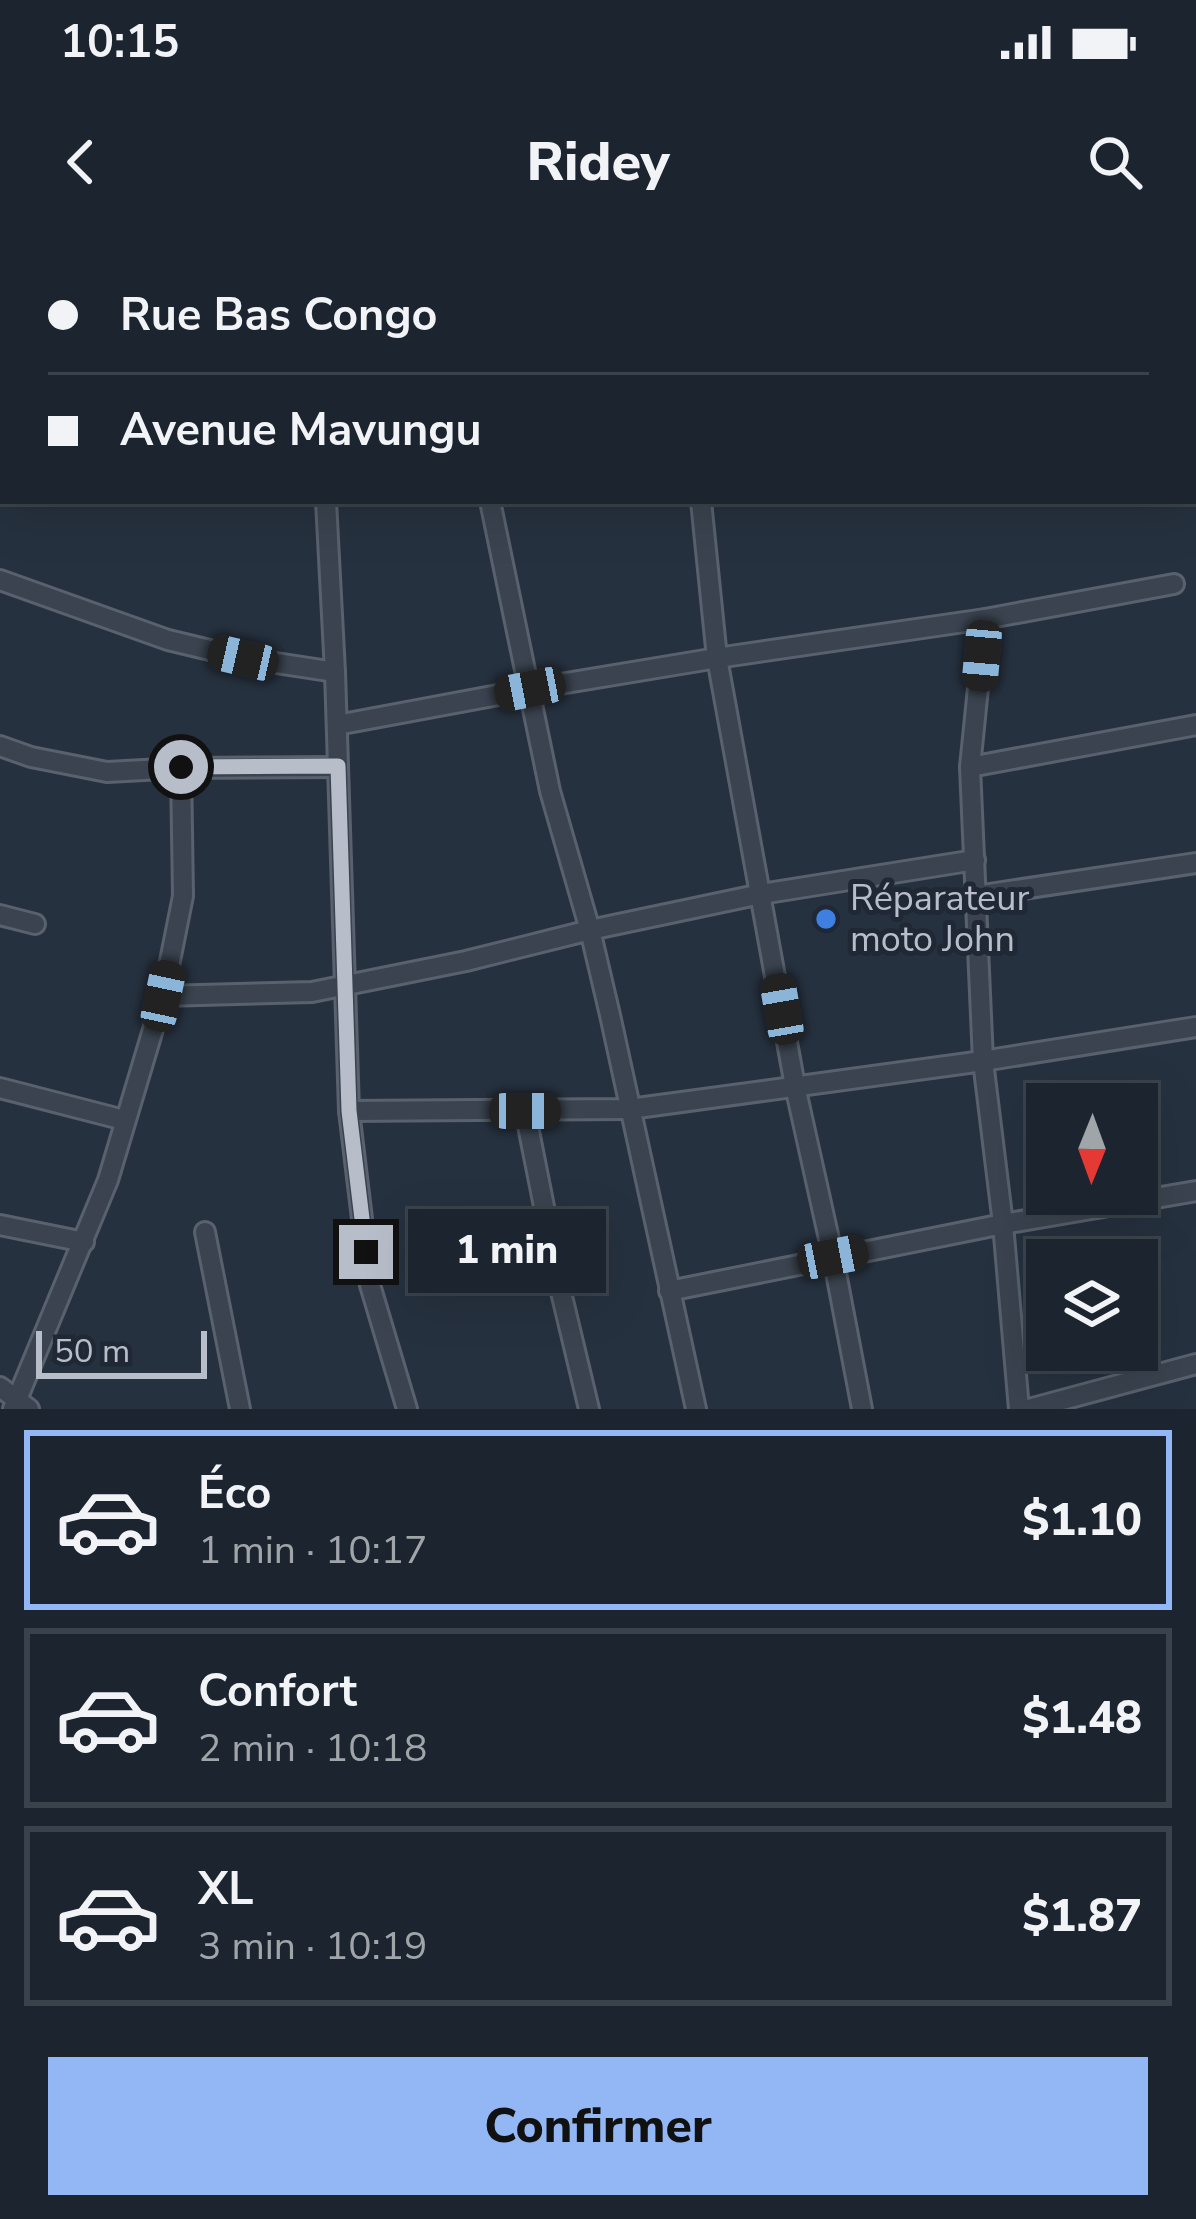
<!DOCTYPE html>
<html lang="fr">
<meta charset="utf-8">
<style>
:root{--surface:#1c252f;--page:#29313b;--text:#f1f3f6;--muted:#a0a5aa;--line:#3a424b;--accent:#92b7f4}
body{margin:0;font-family:"Nunito Sans",sans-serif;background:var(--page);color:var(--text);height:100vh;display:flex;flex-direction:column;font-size:45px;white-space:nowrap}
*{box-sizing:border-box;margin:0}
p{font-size:39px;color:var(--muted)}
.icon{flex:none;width:66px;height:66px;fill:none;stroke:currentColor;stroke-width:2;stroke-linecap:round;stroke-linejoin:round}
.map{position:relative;height:1169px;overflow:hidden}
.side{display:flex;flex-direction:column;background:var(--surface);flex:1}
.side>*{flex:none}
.banner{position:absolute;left:0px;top:0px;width:1197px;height:264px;box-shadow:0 12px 48px #0002,0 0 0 3px var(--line);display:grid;align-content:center;height:264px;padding:0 48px;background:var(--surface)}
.needle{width:78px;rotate:181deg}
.fabs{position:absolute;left:1026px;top:843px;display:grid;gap:24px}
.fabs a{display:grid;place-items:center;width:132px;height:132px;border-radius:0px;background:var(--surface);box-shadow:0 12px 48px #0002,0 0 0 3px var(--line);font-size:60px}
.scale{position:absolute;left:36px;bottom:30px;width:171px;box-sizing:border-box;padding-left:12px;border:6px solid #b7beca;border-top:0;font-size:33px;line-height:42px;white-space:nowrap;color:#b7beca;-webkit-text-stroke:9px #1f2834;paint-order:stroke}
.end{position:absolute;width:54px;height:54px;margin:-27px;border:15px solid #b7beca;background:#111;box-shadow:0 0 0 6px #111}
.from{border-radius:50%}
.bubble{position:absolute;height:84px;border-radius:0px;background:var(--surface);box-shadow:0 12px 48px #0002,0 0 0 3px var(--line);font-size:39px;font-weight:800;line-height:84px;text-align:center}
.car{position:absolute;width:36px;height:72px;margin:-36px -18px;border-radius:15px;box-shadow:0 0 9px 3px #0007;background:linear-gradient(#222 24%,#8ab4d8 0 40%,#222 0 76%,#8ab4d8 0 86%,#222 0)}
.banner b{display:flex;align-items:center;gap:42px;height:114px;font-size:45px}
.banner b+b{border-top:3px solid var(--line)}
.banner i{width:30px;height:30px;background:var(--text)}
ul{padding:21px 0 0;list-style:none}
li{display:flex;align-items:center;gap:36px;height:180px;margin:0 24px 18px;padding:0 24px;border:6px solid var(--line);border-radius:0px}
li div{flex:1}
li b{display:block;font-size:45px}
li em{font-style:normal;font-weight:800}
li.selected{border-color:var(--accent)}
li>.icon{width:108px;height:108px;stroke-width:1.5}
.cta{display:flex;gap:24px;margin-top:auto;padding:24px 48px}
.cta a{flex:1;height:138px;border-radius:0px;background:var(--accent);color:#111;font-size:48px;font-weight:800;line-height:138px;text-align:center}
.status{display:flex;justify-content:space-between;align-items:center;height:84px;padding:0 60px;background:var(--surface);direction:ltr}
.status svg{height:33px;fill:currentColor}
header{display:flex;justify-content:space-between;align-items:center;height:156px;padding:0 48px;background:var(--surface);font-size:54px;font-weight:800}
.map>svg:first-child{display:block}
</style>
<div class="status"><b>10:15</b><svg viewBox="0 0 49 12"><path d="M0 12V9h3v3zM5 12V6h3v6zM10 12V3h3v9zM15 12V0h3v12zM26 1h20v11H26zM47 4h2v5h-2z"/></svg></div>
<header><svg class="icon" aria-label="back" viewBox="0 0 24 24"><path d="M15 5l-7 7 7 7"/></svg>Ridey<svg class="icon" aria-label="search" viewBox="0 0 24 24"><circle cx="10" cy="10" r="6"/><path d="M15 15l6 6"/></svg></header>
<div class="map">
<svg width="1196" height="1169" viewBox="0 0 1196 1169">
<rect width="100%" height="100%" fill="#26313f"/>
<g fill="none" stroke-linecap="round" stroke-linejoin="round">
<!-- stream -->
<g stroke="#3d4e67" stroke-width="8">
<path d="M1085 0V3"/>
<path d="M1194 213 1196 216"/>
</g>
<!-- street casing -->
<g stroke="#58616d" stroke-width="24">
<g id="street">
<path d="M123 0 132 3"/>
<path d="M309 0 310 3"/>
<path d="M674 0V3"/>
<path d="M0 138 3 139"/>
<path d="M326 261 335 432 349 871 370 1045 407 1169"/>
<path d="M490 261 550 551 590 690 610 775 696 1169"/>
<path d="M701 261 717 418 795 846 833 1017 862 1169"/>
<path d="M0 340 168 400 243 418 335 432"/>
<path d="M337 485 530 449 717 418 985 379 1174 344"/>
<path d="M0 506 31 517 107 532 181 528 338 527"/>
<path d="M970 527 985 379"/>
<path d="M976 656 1196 623"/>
<path d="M0 675 35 684"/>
<path d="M163 756 312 752 466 721 590 690 761 654 975 620"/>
<path d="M0 848 124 880"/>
<path d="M349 871 630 869 983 821 1196 787"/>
<path d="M525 871 561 1052 589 1169"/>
<path d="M0 985 84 1002"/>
<path d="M205 992 240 1169"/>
<path d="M669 1051 1003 984 1196 951"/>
<path d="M0 1147 29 1169"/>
<path d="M13 1169 108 940 163 756 183 656 181 528"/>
<path d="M1019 1169 1003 984 983 821 970 527 1196 485"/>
<path d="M1029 1169 1196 1124"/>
</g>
</g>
<!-- street -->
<use href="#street" stroke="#3a434f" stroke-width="18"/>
</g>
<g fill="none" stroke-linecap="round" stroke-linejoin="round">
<!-- route -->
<path stroke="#b7beca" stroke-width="15" d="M181 527 338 526 349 871 366 1012"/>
</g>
<!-- markers -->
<circle fill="#3f7fe0" stroke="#1f2834" stroke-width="4.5" cx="826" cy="679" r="12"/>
<g text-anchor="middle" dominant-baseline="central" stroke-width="10" stroke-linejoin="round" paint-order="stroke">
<!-- poi labels -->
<g font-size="36" fill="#b7beca" stroke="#1f2834" text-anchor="start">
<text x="850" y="658">Réparateur<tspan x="850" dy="41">moto John</tspan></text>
</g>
</g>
</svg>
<div class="fabs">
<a><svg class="needle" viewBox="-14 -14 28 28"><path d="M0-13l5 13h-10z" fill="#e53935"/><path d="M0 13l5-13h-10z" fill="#a0a5aa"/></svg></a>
<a><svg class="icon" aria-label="layers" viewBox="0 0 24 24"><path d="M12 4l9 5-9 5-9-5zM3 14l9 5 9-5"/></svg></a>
</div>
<div class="scale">50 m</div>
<i class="end from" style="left:181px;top:527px"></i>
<i class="end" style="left:366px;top:1012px"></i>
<div class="bubble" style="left:408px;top:969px;width:198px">1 min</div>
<i class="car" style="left:982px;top:416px;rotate:185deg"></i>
<i class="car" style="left:243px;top:418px;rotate:283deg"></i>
<i class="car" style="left:530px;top:449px;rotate:259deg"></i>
<i class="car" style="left:163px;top:756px;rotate:12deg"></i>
<i class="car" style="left:782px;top:769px;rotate:350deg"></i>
<i class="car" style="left:525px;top:871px;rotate:90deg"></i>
<i class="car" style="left:833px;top:1017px;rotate:79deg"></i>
<div class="banner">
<b><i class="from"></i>Rue Bas Congo</b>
<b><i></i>Avenue Mavungu</b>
</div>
</div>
<section class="side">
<ul>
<li class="selected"><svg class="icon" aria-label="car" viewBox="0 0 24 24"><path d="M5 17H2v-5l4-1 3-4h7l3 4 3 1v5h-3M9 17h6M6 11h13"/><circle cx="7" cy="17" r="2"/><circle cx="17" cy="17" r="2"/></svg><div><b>Éco</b><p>1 min · 10:17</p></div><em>$1.10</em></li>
<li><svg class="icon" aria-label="car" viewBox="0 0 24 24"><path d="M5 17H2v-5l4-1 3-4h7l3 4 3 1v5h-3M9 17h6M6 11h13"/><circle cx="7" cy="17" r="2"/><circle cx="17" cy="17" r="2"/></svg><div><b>Confort</b><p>2 min · 10:18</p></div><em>$1.48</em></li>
<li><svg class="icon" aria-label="car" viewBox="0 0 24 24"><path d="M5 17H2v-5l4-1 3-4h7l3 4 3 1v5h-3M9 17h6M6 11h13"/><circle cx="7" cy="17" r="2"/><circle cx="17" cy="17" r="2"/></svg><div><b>XL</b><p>3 min · 10:19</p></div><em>$1.87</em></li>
</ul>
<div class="cta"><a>Confirmer</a></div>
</section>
